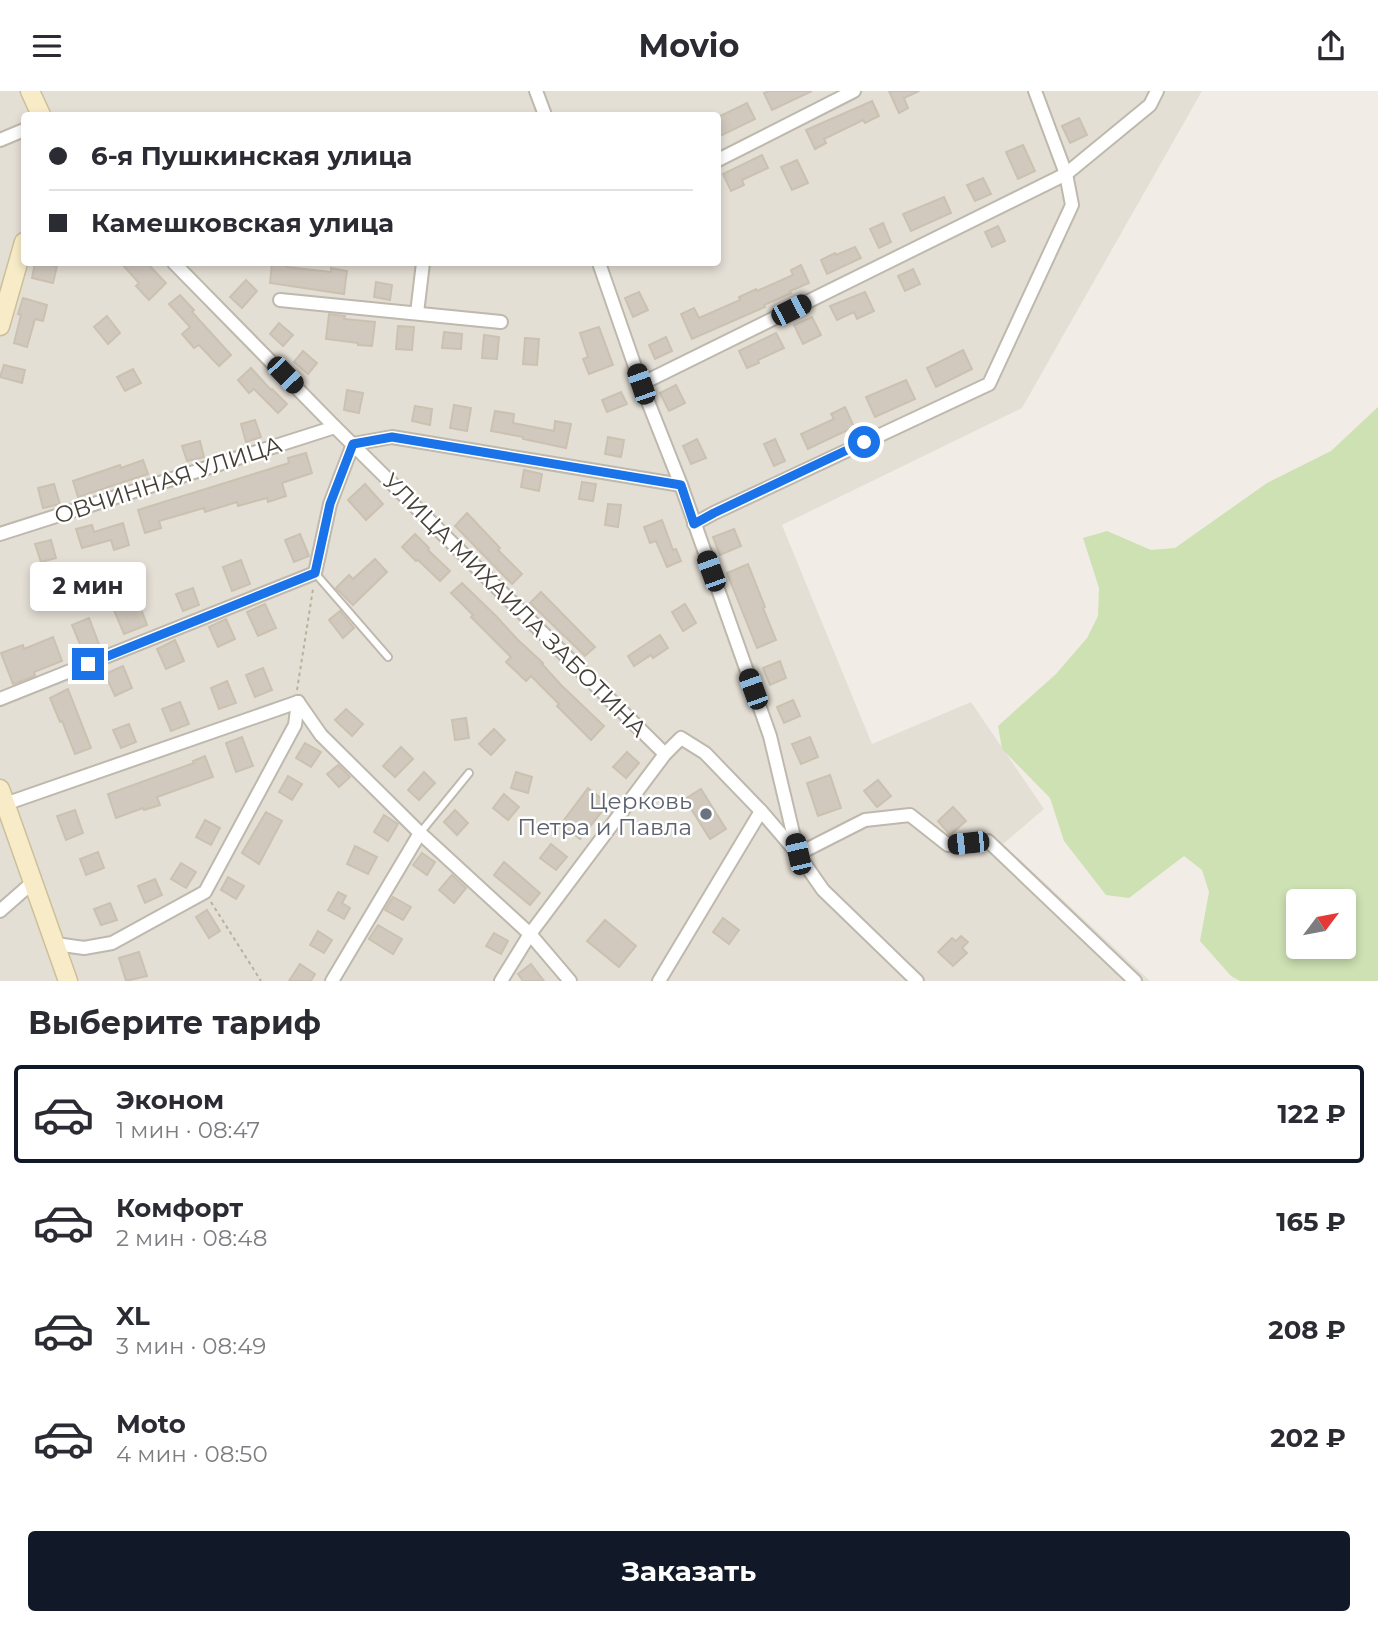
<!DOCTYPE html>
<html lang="ru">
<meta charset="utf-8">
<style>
:root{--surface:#fff;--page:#f2f2f3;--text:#2b2b33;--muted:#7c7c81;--line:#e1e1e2;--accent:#111827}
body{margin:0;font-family:Montserrat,sans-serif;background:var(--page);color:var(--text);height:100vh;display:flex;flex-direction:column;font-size:26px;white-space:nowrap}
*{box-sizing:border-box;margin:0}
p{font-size:23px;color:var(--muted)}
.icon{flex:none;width:38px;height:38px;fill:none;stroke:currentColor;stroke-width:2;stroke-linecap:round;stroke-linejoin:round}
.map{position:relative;height:890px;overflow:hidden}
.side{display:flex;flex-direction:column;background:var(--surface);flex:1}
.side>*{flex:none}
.top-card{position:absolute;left:21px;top:21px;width:700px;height:154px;border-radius:7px;box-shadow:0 4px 10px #0003;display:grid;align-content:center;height:154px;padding:0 28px;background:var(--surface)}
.needle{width:46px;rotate:58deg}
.fabs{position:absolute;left:1286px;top:798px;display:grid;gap:14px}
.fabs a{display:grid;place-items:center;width:70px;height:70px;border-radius:7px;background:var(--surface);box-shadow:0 4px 10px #0003;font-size:35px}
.end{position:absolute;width:32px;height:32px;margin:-16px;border:9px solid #1a73e8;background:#fff;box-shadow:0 0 0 4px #fff}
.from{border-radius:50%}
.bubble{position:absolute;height:49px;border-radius:7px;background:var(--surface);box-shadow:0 4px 10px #0003;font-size:23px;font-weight:700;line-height:49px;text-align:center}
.car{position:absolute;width:21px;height:42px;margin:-21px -10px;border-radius:9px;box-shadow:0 0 5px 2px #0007;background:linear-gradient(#222 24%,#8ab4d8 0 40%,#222 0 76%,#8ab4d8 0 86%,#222 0)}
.top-card b{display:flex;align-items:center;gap:24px;height:66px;font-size:26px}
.top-card b+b{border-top:2px solid var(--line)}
.top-card i{width:18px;height:18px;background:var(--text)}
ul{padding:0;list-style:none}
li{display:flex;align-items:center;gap:21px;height:98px;margin:0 14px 10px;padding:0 14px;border:4px solid transparent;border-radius:7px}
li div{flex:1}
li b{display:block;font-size:26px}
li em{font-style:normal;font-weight:700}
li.active{border-color:var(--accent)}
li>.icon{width:63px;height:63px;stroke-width:1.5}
h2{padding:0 28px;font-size:32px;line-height:84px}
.button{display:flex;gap:14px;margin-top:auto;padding:14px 28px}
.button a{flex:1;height:80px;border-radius:7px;background:var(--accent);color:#fff;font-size:28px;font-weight:700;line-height:80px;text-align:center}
header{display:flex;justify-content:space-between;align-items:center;height:91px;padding:0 28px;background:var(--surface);font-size:32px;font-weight:700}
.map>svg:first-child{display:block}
</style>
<header><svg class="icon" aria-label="menu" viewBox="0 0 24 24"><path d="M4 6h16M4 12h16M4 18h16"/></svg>Movio<svg class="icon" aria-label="share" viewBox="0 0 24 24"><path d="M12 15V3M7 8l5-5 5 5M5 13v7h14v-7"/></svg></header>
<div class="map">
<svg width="1378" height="890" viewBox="0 0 1378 890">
<rect width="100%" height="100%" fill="#f1ede6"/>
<!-- residential -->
<path fill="#e4dfd5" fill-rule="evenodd" d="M0 0H1202L1022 317 782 434 872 653 971 611 1044 718 1003 753 1150 890H0ZM24 24H718V172H24Z"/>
<!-- green -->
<path fill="#cde1b3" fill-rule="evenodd" d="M1378 316V890H1240L1231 885 1200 850 1209 801 1202 779 1184 765 1129 807 1106 804 1064 750 1050 707 1002 658 998 635 1056 583 1087 547 1098 525 1099 497 1083 447 1107 440 1151 459 1175 457 1267 392 1331 360ZM1298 810H1344V856H1298Z"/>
<!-- building -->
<g fill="#d1c9bd" stroke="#cbc1b1" stroke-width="2">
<path d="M769 0H812L772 19 764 2Z"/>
<path d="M889 0H919L904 7 908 17 899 22Z"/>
<path d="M872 10 879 25 865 32 863 29 824 48 826 52 815 58 806 39Z"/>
<path d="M747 12 755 28 718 46V26Z"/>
<path d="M1079 27 1087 44 1070 52 1062 35Z"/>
<path d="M1023 54 1035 80 1018 88 1006 61Z"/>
<path d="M762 64 768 77 742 89 744 94 731 100 723 83Z"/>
<path d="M797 69 808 92 792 99 781 76Z"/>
<path d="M983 87 991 103 975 110 967 94Z"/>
<path d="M944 106 951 122 911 140 903 123Z"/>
<path d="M883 132 891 151 879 157 870 138Z"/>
<path d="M998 135 1005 150 992 156 985 141Z"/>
<path d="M855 156 861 167 827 183 821 169 835 162 836 164Z"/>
<path d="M35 172 57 175 53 192 32 187Z"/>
<path d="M121 172H147L166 192 149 209 136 195 139 192Z"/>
<path d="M272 172H287V176L331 181V177L347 180 344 203 270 192Z"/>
<path d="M801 174 809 192 790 200 791 202 764 214 765 216 692 248 681 223 694 217 699 227 740 209 739 206 756 198 757 200 793 184 791 179Z"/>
<path d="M913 178 920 193 905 200 898 185Z"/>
<path d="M246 189 257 200 242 217 230 206Z"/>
<path d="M376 191 392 194 390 209 374 206Z"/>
<path d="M639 201 648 219 633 226 625 207Z"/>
<path d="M865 201 874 220 857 228 854 221 837 229 830 215Z"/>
<path d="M180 204 194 219 192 221 231 264 219 275 199 254 194 257 182 243 190 236 169 213Z"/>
<path d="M23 207 47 214 43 230 35 228 27 256 14 252 21 224 18 223Z"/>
<path d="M329 223 345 225 344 228 375 231 372 255 358 254V252L326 248Z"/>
<path d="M107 225 120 242 108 253 94 236Z"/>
<path d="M812 226 821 244 803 253 794 234Z"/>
<path d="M279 232 293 244 283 255 270 243Z"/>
<path d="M398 235 414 236 412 259 396 258Z"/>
<path d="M599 236 613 274 589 283 583 268 588 266 580 242Z"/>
<path d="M444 241 462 243 461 258 442 257Z"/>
<path d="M776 242 784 257 758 269 759 272 747 277 739 260Z"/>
<path d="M484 244 499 246 497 268 482 267Z"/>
<path d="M666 246 672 260 655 268 649 254Z"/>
<path d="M525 247 539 248 537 274 523 273Z"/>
<path d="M963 259 972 278 936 296 927 277Z"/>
<path d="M303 260 317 272 308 283 294 271Z"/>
<path d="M4 274 25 279 22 292 0 286Z"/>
<path d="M251 277 271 299 272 298 287 313 278 322 254 298 249 302 238 289Z"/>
<path d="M133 278 141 292 125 300 117 286Z"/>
<path d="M906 289 915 308 875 326 866 306Z"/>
<path d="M676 294 685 312 669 320 660 302Z"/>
<path d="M347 299 363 302 359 322 344 319Z"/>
<path d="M621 301 627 313 607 321 602 309Z"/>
<path d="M454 314 471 317 467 340 450 337Z"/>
<path d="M415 315 432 318 430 334 412 330Z"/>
<path d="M845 316 854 336 808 358 801 343 834 328 831 323Z"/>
<path d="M495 320 514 323 513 332 554 340 555 330 571 333 566 357 523 348V346L491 340Z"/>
<path d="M255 329 261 346 246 351 241 333Z"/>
<path d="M608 346 624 349 621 366 605 363Z"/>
<path d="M697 348 706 367 691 373 683 355Z"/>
<path d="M775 348 785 370 774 375 764 353Z"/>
<path d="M200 350 204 366 187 370 182 355Z"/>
<path d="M306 362 312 382 282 392 286 405 268 411 267 407 238 415 237 411 205 421 204 417 159 430 161 437 145 442 138 419 289 372 288 367Z"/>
<path d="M143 369 148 383 78 406 73 390 120 374 121 377Z"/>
<path d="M524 379 542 383 539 400 521 396Z"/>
<path d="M582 391 596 393 593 410 579 408Z"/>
<path d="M54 393 60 413 43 417 38 397Z"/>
<path d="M365 393 383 413 366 429 348 409Z"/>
<path d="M608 413 621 414 618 436 605 434Z"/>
<path d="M467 422 500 457 498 459 522 483 512 493 455 435Z"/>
<path d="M662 429 673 459 676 458 681 470 667 476 656 450 650 452 644 436Z"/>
<path d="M123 432 129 454 114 459 111 449 82 457 76 438 92 434 94 441Z"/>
<path d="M734 438 741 455 720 464 713 446Z"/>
<path d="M300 443 309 465 294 471 285 449Z"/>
<path d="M415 443 429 457 428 459 450 480 440 490 418 469 416 470 402 456Z"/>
<path d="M51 449 56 467 41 471 35 453Z"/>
<path d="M375 468 387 481 353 514 336 497 349 484 353 488Z"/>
<path d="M241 469 250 493 232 500 223 476Z"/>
<path d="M748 473 765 516 763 517 776 549 757 557 727 482Z"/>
<path d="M462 492 496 525 517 548 543 572 542 573 561 594 604 635 591 649 557 615 559 613 531 585 526 590 506 571 511 566 471 526 473 524 451 502Z"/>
<path d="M193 497 199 514 183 520 176 503Z"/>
<path d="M541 501 595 556 585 565 530 512Z"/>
<path d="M138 510 147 534 124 543 114 519Z"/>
<path d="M265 513 276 537 258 545 247 521Z"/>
<path d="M685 513 696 532 683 540 672 521Z"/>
<path d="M340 520 354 537 343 547 329 529Z"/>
<path d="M89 527 100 556 84 563 72 534Z"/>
<path d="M226 528 235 548 218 556 209 536Z"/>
<path d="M660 544 668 557 653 567 651 564 634 575 628 565Z"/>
<path d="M53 546 62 570 34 581 35 585 13 593 1 562 23 554 24 558Z"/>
<path d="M175 549 184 570 166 578 157 558Z"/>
<path d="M780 570 786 587 770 594 763 577Z"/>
<path d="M123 575 132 597 115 605 105 583Z"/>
<path d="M263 577 272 599 255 606 246 584Z"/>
<path d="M227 590 236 612 219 618 211 597Z"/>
<path d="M68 598 91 657 75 663 62 630 60 631 50 607Z"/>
<path d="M793 609 800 625 784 632 777 616Z"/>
<path d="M180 611 189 633 171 640 162 618Z"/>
<path d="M346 618 363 633 352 645 335 629Z"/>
<path d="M466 627 469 647 455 649 452 629Z"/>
<path d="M129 633 136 651 121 657 113 639Z"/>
<path d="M494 638 505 649 491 664 479 653Z"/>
<path d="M242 646 253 675 236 681 226 652Z"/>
<path d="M810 646 818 666 801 673 792 653Z"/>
<path d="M305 652 321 661 311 676 296 667Z"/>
<path d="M401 656 413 668 395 686 383 675Z"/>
<path d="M627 661 639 672 626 687 613 676Z"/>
<path d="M205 665 213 686 157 706 160 714 144 719 143 717 116 727 108 703 194 672 193 670Z"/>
<path d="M338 674 350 686 339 696 327 683Z"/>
<path d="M424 681 435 692 419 709 408 699Z"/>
<path d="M516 681 532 686 528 702 511 697Z"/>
<path d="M830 684 841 717 818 725 807 692Z"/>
<path d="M288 685 302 693 292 709 279 701Z"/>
<path d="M878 689 891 705 877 716 864 700Z"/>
<path d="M588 697 608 713 580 748 561 733Z"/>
<path d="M701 698 726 738 710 748 685 708Z"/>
<path d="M504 703 519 716 508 729 493 717Z"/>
<path d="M953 716 966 730 950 744 938 730Z"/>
<path d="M75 719 83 742 66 749 57 725Z"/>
<path d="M455 719 468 732 457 744 444 731Z"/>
<path d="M266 721 282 730 259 773 242 762Z"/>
<path d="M384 724 398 733 388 750 374 741Z"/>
<path d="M205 729 220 737 211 754 196 746Z"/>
<path d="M551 753 567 766 556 779 540 767Z"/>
<path d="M355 755 377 766 368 783 347 773Z"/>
<path d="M98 761 104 777 86 784 80 768Z"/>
<path d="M422 762 435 771 427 784 413 774Z"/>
<path d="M504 771 540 802 530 814 494 784Z"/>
<path d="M181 772 196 781 186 797 171 788Z"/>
<path d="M452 784 466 797 454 812 439 799Z"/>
<path d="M228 786 244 795 236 808 221 799Z"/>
<path d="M155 788 162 804 145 812 138 795Z"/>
<path d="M338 801 346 805 342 812 350 817 344 828 328 819Z"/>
<path d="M393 806 411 816 403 829 385 819Z"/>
<path d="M110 812 117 829 101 834 94 818Z"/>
<path d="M207 819 220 840 209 847 196 826Z"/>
<path d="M723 827 739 839 729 853 713 841Z"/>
<path d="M605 829 636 855 619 876 587 850Z"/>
<path d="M378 834 402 848 393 863 369 848Z"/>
<path d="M318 840 332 849 324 862 310 854Z"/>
<path d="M494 842 508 850 501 863 486 855Z"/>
<path d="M961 845 968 851 962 857 967 862 953 875 938 861 952 847 956 850Z"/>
<path d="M139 861 147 885 126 890 119 867Z"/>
<path d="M300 873 315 883 311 890H289Z"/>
<path d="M531 873 544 890H523L518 883Z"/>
</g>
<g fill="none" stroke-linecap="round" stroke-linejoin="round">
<!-- lane casing -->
<g stroke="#beb8ad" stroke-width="10">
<g id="lane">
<path d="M315 482 388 566"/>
<path d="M420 742 469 682"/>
</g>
</g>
<!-- street casing -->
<g stroke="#beb8ad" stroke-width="16">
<g id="street">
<path d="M536 0 545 24"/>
<path d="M0 49 24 39"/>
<path d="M718 69 854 0"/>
<path d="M174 172 335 336 665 663 681 647 705 662 761 720 798 763 823 799 917 890"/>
<path d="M599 172 641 293 681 394 770 645 797 759"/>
<path d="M280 209 501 231"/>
<path d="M417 222 423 172"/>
<path d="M641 293 1066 83 1150 14 1157 0"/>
<path d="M694 433 714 422 989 293 1072 114 1066 83 1035 0"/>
<path d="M0 443 335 336"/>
<path d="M0 608 315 482 330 413 353 353 392 346 681 394"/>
<path d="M298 611 321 644 420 742 530 843 570 890"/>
<path d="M5 713 298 611"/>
<path d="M798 763 865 729 910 724 948 754 988 750 1135 890"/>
<path d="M0 820 33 791"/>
<path d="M56 853 84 857 112 852 205 801 295 634 298 611"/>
<path d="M332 890 420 742"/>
<path d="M501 890 530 843 665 663"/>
<path d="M659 890 761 720"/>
</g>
</g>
<!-- secondary casing -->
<g stroke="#ccbf9a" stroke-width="21">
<g id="secondary">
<path d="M30 0 41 24"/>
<path d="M0 235 24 151"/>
<path d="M0 698 68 890"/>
</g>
</g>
<!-- path -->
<g stroke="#bbb09c" stroke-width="2" stroke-dasharray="3.5 3.5" stroke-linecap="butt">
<path d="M297 599 313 498"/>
<path d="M211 811 261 890"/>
</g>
<!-- lane -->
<use href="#lane" stroke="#fff" stroke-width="6"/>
<!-- street -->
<use href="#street" stroke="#fff" stroke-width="12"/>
<!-- secondary -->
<use href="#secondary" stroke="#f8ecc8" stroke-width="18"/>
</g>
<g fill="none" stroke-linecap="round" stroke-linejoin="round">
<!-- route -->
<path stroke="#1a73e8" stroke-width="9" d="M88 573 315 482 330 413 353 353 392 346 681 394 694 433 714 422 864 351"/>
</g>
<!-- markers -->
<circle fill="#6b7280" stroke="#fff" stroke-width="2.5" cx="706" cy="723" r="7"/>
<g text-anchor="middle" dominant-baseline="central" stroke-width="5" stroke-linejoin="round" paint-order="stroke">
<!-- street labels -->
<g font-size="23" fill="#433e36" stroke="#fff">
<text transform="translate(168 389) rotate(-18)">ОВЧИННАЯ УЛИЦА</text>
<text transform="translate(515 514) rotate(45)">УЛИЦА МИХАИЛА ЗАБОТИНА</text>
</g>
<!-- worship labels -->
<g font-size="23" fill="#5b616d" stroke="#fff" text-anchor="end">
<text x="692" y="710">Церковь<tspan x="692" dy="26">Петра и Павла</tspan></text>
</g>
</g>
</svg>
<div class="fabs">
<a><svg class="needle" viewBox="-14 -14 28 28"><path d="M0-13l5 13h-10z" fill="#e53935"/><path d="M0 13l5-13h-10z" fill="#7c7c81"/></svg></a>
</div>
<i class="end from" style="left:864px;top:351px"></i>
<i class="end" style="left:88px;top:573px"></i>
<div class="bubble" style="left:30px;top:471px;width:116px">2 мин</div>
<i class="car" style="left:791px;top:219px;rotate:63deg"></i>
<i class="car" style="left:285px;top:284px;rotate:136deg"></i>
<i class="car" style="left:641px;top:293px;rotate:341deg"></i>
<i class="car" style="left:711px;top:480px;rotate:340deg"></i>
<i class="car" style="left:753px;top:598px;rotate:340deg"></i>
<i class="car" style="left:968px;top:752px;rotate:264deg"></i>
<i class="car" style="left:798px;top:763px;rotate:347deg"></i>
<div class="top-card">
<b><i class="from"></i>6-я Пушкинская улица</b>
<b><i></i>Камешковская улица</b>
</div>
</div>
<section class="side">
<h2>Выберите тариф</h2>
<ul>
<li class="active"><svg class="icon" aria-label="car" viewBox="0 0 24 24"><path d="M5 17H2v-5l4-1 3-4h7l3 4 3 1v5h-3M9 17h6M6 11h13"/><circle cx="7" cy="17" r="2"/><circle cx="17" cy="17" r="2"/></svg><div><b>Эконом</b><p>1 мин · 08:47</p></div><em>122 ₽</em></li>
<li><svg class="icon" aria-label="car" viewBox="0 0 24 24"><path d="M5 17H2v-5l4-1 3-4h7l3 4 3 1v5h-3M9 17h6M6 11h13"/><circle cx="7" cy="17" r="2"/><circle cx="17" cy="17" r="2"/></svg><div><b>Комфорт</b><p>2 мин · 08:48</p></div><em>165 ₽</em></li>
<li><svg class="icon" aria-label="car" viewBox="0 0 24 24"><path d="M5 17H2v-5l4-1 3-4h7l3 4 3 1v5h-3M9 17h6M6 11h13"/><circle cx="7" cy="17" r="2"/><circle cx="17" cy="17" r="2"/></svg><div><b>XL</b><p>3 мин · 08:49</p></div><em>208 ₽</em></li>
<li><svg class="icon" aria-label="car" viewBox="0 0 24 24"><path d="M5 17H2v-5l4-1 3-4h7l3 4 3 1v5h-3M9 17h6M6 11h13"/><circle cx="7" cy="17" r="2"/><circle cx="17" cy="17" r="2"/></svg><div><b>Moto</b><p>4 мин · 08:50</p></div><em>202 ₽</em></li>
</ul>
<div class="button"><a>Заказать</a></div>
</section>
